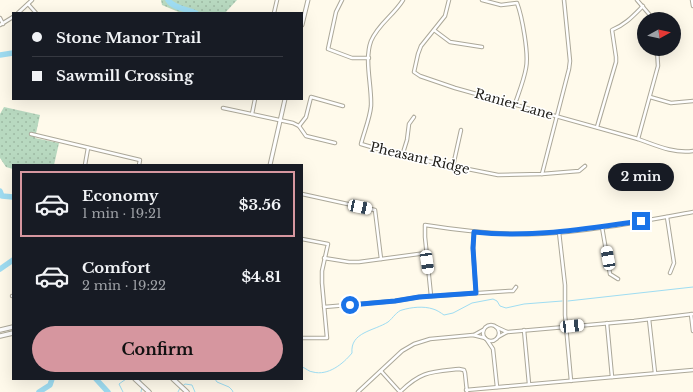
<!DOCTYPE html>
<meta charset="utf-8">
<style>
:root{--surface:#171b24;--page:#242831;--text:#f1f3f6;--muted:#9ea1a6;--line:#363941;--accent:#d6969f}
body{margin:0;font-family:"Libre Baskerville",serif;background:var(--page);color:var(--text);height:100vh;display:flex;flex-direction:column;font-size:15px;white-space:nowrap}
*{box-sizing:border-box;margin:0}
p{font-size:13px;color:var(--muted)}
.icon{flex:none;width:22px;height:22px;fill:none;stroke:currentColor;stroke-width:2;stroke-linecap:round;stroke-linejoin:round}
.map{position:relative;flex:1;overflow:hidden}
.side{position:absolute;left:12px;top:164px;width:291px;height:216px;display:flex;flex-direction:column;background:var(--surface);border-radius:0px;box-shadow:0 4px 16px #0002}
.side>*{flex:none}
.hud{position:absolute;left:12px;top:12px;width:291px;height:88px;border-radius:0px;box-shadow:0 4px 16px #0002;display:grid;align-content:center;height:88px;padding:0 20px;background:var(--surface)}
.needle{width:26px;rotate:82deg}
.fabs{position:absolute;left:637px;top:12px;display:grid;gap:8px}
.fabs a{display:grid;place-items:center;width:44px;height:44px;border-radius:50%;background:var(--surface);box-shadow:0 4px 16px #0002;font-size:20px}
.end{position:absolute;width:18px;height:18px;margin:-9px;border:5px solid #1a73e8;background:#fff;box-shadow:0 0 0 2px #fff}
.from{border-radius:50%}
.bubble{position:absolute;height:28px;border-radius:14px;background:var(--surface);box-shadow:0 4px 16px #0002;font-size:13px;font-weight:700;line-height:28px;text-align:center}
.car{position:absolute;width:12px;height:24px;margin:-12px -6px;border-radius:5px;box-shadow:0 0 3px 1px #0007;background:linear-gradient(#fff 24%,#345 0 40%,#fff 0 76%,#345 0 86%,#fff 0)}
.hud b{display:flex;align-items:center;gap:14px;height:38px;font-size:15px}
.hud b+b{border-top:1px solid var(--line)}
.hud i{width:10px;height:10px;background:var(--text)}
ul{padding:7px 0 0;list-style:none}
li{display:flex;align-items:center;gap:12px;height:66px;margin:0 8px 6px;padding:0 12px;border:2px solid transparent;border-radius:0px}
li div{flex:1}
li b{display:block;font-size:15px}
li em{font-style:normal;font-weight:700}
li.current{border-color:var(--accent)}
li>.icon{width:36px;height:36px;stroke-width:1.5}
.cta{display:flex;gap:8px;margin-top:auto;padding:8px 20px}
.cta a{flex:1;height:46px;border-radius:24px;background:var(--accent);color:#111;font-size:16px;font-weight:700;line-height:46px;text-align:center}
.map>svg:first-child{display:block}
</style>
<div class="map">
<svg width="693" height="392" viewBox="0 0 693 392">
<defs>
<pattern id="grass-dots" width="8" height="8" patternUnits="userSpaceOnUse"><rect width="8" height="8" fill="#b8d9c0"/><path d="M2 2h.1M6 6h.1" fill="none" stroke="#9ebaa4" stroke-width="1.8" stroke-linecap="round"/></pattern>
</defs>
<rect width="100%" height="100%" fill="#fffaeb"/>
<!-- grass -->
<g fill="url(#grass-dots)">
<path d="M161 0H237L225 13H181L162 5Z"/>
<path d="M4 107 40 115 35 138 59 143 54 165H13V169L6 167 0 158V114Z"/>
</g>
<g fill="none" stroke-linecap="round" stroke-linejoin="round">
<!-- stream -->
<g stroke="#9fddf2" stroke-width="1">
<path d="M568 301 693 287"/>
<path d="M302 367C306 368 309 372 313 372 328 376 343 364 352 353 350 332 374 331 388 322 393 318 397 311 402 310 412 307 424 306 433 309 437 310 441 313 444 315L453 313 472 303 493 299 497 301 500 306 506 308 524 304 562 301"/>
<path d="M140 379 142 384"/>
<path d="M215 379 217 382 229 387 232 390 233 392"/>
<path d="M123 392 119 384 126 379"/>
<path d="M141 392 142 387"/>
<path d="M178 392 180 388 185 384 192 385 195 392"/>
</g>
<!-- river -->
<g stroke="#9fddf2" stroke-width="5.5">
<path d="M168 0C173 8 187 9 196 13"/>
<path d="M0 55 13 53"/>
<path d="M0 191 2 196 13 197"/>
<path d="M0 269 13 260"/>
<path d="M96 379 108 392"/>
<path d="M39 392 50 385 52 379"/>
</g>
<!-- minor casing -->
<g stroke="#aca899" stroke-width="4.5">
<g id="minor">
<path d="M342 0 336 12 328 49 352 58H369"/>
<path d="M403 0C394 15 378 24 371 41 364 60 372 86 371 106 370 118 364 132 361 144L402 156 498 175 542 174 579 171 585 166"/>
<path d="M449 0 445 16 421 46 418 54 414 72 420 76 455 88 638 139C655 145 674 154 693 151"/>
<path d="M482 0 501 5 517 3C522 16 529 54 526 68 524 80 519 92 515 104"/>
<path d="M637 0 649 14 651 19"/>
<path d="M692 0 693 6"/>
<path d="M28 4 36 13"/>
<path d="M18 13 32 0"/>
<path d="M274 13 277 0"/>
<path d="M0 18 3 24"/>
<path d="M0 25 13 17"/>
<path d="M434 30 450 42 482 47"/>
<path d="M650 97 671 103 693 101"/>
<path d="M223 108 293 123 299 126 306 136 335 143"/>
<path d="M252 114 255 99"/>
<path d="M299 126 306 117 311 97 343 106"/>
<path d="M597 127 616 62V57L612 30C625 25 633 16 643 6"/>
<path d="M31 134 140 160 139 165"/>
<path d="M638 139 658 66 657 49"/>
<path d="M402 156 407 140 409 124 414 117"/>
<path d="M85 165 88 148"/>
<path d="M453 166 461 130"/>
<path d="M542 174 569 69 570 61 564 0"/>
<path d="M302 194 375 210 381 259"/>
<path d="M667 217 674 263 670 273"/>
<path d="M602 227 610 274 618 279"/>
<path d="M474 232 473 248 476 293"/>
<path d="M559 232 565 285V315L571 381"/>
<path d="M302 239 328 244 322 271V283L327 338H302"/>
<path d="M324 258 349 262H359L426 253"/>
<path d="M12 296H13"/>
<path d="M431 296 425 237V225C463 231 500 235 538 234 588 232 644 221 693 212"/>
<path d="M324 307 395 301 419 297 509 291H513L516 287"/>
<path d="M691 314 693 331"/>
<path d="M649 319 655 373"/>
<path d="M607 323 612 377"/>
<circle cx="491" cy="333" r="8"/>
<path d="M496 327 507 332 634 321 693 314"/>
<path d="M524 330 529 384"/>
<path d="M474 335 483 330"/>
<path d="M498 337 507 332"/>
<path d="M487 340 493 349 497 387"/>
<path d="M381 371 400 392"/>
<path d="M466 390 693 370"/>
<path d="M358 392 402 351 414 344 430 339 473 335 485 338"/>
<path d="M400 392C421 371 431 372 459 369L464 370 465 373 467 392"/>
</g>
</g>
<!-- tertiary casing -->
<g stroke="#aca899" stroke-width="5">
<g id="tertiary">
<path d="M302 25 308 0"/>
<path d="M270 165 285 99"/>
</g>
</g>
<!-- secondary casing -->
<g stroke="#aca899" stroke-width="5.5">
<g id="secondary">
<path d="M0 330 13 327"/>
<path d="M0 336 13 333"/>
<path d="M135 379 149 392"/>
<path d="M173 379 187 392"/>
</g>
</g>
<!-- minor -->
<use href="#minor" stroke="#fff" stroke-width="2.5"/>
<!-- tertiary -->
<use href="#tertiary" stroke="#fff" stroke-width="3"/>
<!-- secondary -->
<use href="#secondary" stroke="#fff" stroke-width="3.5"/>
</g>
<g fill="none" stroke-linecap="round" stroke-linejoin="round">
<!-- route -->
<path stroke="#1a73e8" stroke-width="5" d="M350 305 395 301 419 297 476 293 473 248 474 232C530 238 586 229 641 221"/>
</g>
<g text-anchor="middle" dominant-baseline="central" stroke-width="3" stroke-linejoin="round" paint-order="stroke">
<!-- street labels -->
<g font-size="13" fill="#22201b" stroke="#fff">
<text transform="translate(514 104) rotate(16)">Ranier Lane</text>
<text transform="translate(420 158) rotate(13)">Pheasant Ridge</text>
</g>
</g>
</svg>
<div class="fabs">
<a><svg class="needle" viewBox="-14 -14 28 28"><path d="M0-13l5 13h-10z" fill="#e53935"/><path d="M0 13l5-13h-10z" fill="#9ea1a6"/></svg></a>
</div>
<i class="end from" style="left:350px;top:305px"></i>
<i class="end" style="left:641px;top:221px"></i>
<div class="bubble" style="left:608px;top:163px;width:66px">2 min</div>
<i class="car" style="left:360px;top:207px;rotate:102deg"></i>
<i class="car" style="left:608px;top:258px;rotate:350deg"></i>
<i class="car" style="left:427px;top:262px;rotate:172deg"></i>
<i class="car" style="left:572px;top:326px;rotate:84deg"></i>
<div class="hud">
<b><i class="from"></i>Stone Manor Trail</b>
<b><i></i>Sawmill Crossing</b>
</div>
<section class="side">
<ul>
<li class="current"><svg class="icon" aria-label="car" viewBox="0 0 24 24"><path d="M5 17H2v-5l4-1 3-4h7l3 4 3 1v5h-3M9 17h6M6 11h13"/><circle cx="7" cy="17" r="2"/><circle cx="17" cy="17" r="2"/></svg><div><b>Economy</b><p>1 min · 19:21</p></div><em>$3.56</em></li>
<li><svg class="icon" aria-label="car" viewBox="0 0 24 24"><path d="M5 17H2v-5l4-1 3-4h7l3 4 3 1v5h-3M9 17h6M6 11h13"/><circle cx="7" cy="17" r="2"/><circle cx="17" cy="17" r="2"/></svg><div><b>Comfort</b><p>2 min · 19:22</p></div><em>$4.81</em></li>
</ul>
<div class="cta"><a>Confirm</a></div>
</section>
</div>
